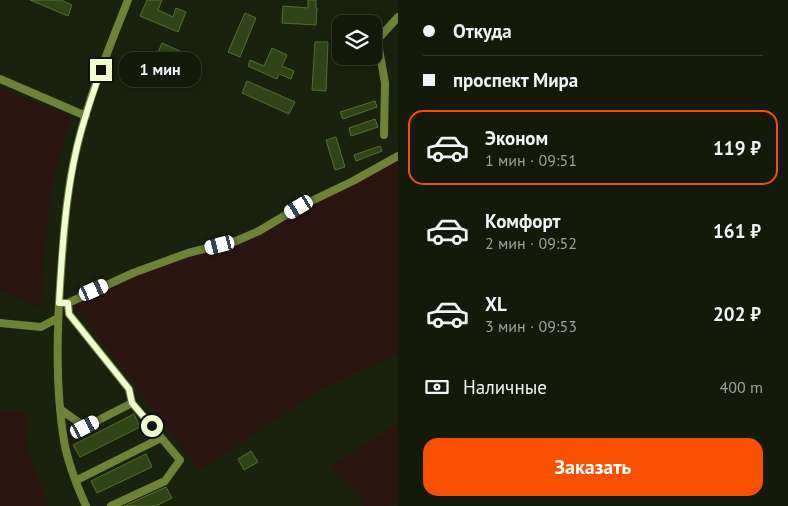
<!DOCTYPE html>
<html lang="ru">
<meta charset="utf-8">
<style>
:root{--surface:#141a0a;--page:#1d2313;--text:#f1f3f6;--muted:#9da19c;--line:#33382b;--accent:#f94f00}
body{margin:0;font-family:"PT Sans",sans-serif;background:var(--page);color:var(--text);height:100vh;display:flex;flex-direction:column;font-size:19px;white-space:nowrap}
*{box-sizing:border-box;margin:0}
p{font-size:16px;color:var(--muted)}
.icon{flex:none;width:28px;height:28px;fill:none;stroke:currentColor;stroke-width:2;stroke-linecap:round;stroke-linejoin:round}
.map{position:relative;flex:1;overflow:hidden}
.details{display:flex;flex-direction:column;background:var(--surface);width:390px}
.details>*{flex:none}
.top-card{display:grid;align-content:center;height:110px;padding:0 25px;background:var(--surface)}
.tools{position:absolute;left:332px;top:15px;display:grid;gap:10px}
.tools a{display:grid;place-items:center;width:50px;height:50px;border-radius:10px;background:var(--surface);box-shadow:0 2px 12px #0003,0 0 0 1px var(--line);font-size:25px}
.end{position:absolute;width:22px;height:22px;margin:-11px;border:6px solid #efffce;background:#111;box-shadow:0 0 0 2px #111}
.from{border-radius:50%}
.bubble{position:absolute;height:35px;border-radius:15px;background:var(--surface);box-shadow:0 2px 12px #0003,0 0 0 1px var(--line);font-size:16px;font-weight:600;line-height:35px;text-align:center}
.car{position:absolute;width:15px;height:30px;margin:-15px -8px;border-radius:6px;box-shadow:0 0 4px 1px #0007;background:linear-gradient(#fff 24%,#345 0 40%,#fff 0 76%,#345 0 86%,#fff 0)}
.top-card b{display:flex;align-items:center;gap:18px;height:48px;font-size:19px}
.top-card b+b{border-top:1px solid var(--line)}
.top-card i{width:12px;height:12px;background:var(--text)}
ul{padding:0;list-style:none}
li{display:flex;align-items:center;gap:15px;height:75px;margin:0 10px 8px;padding:0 15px;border:2px solid transparent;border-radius:15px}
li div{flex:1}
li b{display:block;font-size:19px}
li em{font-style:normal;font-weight:600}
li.on{border-color:var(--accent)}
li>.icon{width:45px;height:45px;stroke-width:1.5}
.pay{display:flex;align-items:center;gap:12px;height:55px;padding:0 25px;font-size:19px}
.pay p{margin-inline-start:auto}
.button{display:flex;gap:10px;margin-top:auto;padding:10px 25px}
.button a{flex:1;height:58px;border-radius:15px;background:var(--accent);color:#fff;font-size:20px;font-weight:600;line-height:58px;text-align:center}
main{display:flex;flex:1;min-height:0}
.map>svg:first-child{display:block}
</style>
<main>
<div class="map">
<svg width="398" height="506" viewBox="0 0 398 506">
<rect width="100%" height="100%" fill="#1a220d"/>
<!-- green -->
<g fill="#2c1510">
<path d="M0 88 71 117 51 188 40 308 0 290Z"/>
<path d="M398 158V354L321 389 200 470 73 305 158 268 253 237Z"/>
<path d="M25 411 29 453 48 506H0V412Z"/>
<path d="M398 423V499L387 506H363L360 494 330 467Z"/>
</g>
<!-- building -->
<g fill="#314418" stroke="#53702a">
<path d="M30 0H61L72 5 68 16Z"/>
<path d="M147 0H162L158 10 173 17 176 8 186 12 178 32 140 16Z"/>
<path d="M308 0H316V8H317L316 25 282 23 283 6 308 8Z"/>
<path d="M245 13 256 18 240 57 228 52Z"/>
<path d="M315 42H328L326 91 312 90Z"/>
<path d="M162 43 198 59 192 72 156 57Z"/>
<path d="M272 48 287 55 282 66 294 71 291 79 279 74 277 79 248 66 250 60 264 66Z"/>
<path d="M247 81 295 102 289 114 242 93Z"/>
<path d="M375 101 377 107 343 119 340 112Z"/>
<path d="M375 119 378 127 351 136 349 128Z"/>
<path d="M336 137 345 167 335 170 326 140Z"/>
<path d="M380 146 382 151 356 161 354 155Z"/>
<path d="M134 414 140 427 80 457 73 445Z"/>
<path d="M251 451 258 462 244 470 238 459Z"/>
<path d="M146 454 152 467 97 493 91 481Z"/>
<path d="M166 487 172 498 156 506H124Z"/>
</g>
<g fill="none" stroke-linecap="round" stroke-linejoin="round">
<!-- minor -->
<g stroke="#6f8336" stroke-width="8">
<path d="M0 79 86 116"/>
<path d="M384 135 385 83 378 43 379 38 398 17"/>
<path d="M59 303H68L133 273 188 253 236 241 259 231 299 207 353 181 398 156"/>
<path d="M68 303 69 314 129 389 132 403 180 460 165 481 111 506"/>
<path d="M0 323 41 327 58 318"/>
<path d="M60 409 85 427 132 403"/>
<path d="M77 480 161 438"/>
<path d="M86 506C77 486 68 463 64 441 55 385 57 327 61 271 64 230 67 187 77 147 89 96 109 48 128 0"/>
</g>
</g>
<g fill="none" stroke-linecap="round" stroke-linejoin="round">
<!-- route -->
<path stroke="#efffce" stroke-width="6" d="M101 70C92 96 83 121 77 147 65 198 62 251 59 303H68L69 314 129 389 132 403 152 426"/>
</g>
</svg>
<div class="tools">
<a><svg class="icon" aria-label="layers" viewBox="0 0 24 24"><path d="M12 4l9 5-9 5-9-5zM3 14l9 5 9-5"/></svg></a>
</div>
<i class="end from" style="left:152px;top:426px"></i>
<i class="end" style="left:101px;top:70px"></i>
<div class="bubble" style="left:119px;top:52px;width:82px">1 мин</div>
<i class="car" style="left:299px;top:207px;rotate:239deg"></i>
<i class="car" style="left:220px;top:245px;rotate:256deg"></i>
<i class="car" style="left:94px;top:290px;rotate:66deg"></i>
<i class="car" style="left:85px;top:427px;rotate:63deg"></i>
</div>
<section class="details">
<div class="top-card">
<b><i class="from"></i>Откуда</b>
<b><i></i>проспект Мира</b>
</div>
<ul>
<li class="on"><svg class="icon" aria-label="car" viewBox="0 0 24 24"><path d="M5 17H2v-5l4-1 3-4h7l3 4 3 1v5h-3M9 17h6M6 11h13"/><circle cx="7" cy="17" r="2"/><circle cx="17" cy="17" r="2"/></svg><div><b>Эконом</b><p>1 мин · 09:51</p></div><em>119 ₽</em></li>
<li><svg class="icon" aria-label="car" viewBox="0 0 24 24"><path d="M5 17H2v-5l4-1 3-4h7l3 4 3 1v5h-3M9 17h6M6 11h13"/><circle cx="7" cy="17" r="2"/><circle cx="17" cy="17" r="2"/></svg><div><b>Комфорт</b><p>2 мин · 09:52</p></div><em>161 ₽</em></li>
<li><svg class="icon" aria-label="car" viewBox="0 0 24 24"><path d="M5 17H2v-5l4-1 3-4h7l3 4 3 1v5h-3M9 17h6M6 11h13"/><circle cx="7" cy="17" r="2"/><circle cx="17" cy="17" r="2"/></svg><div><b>XL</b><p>3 мин · 09:53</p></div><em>202 ₽</em></li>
</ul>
<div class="pay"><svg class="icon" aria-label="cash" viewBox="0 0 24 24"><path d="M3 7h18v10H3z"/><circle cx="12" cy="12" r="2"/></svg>Наличные<p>400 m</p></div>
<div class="button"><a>Заказать</a></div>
</section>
</main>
